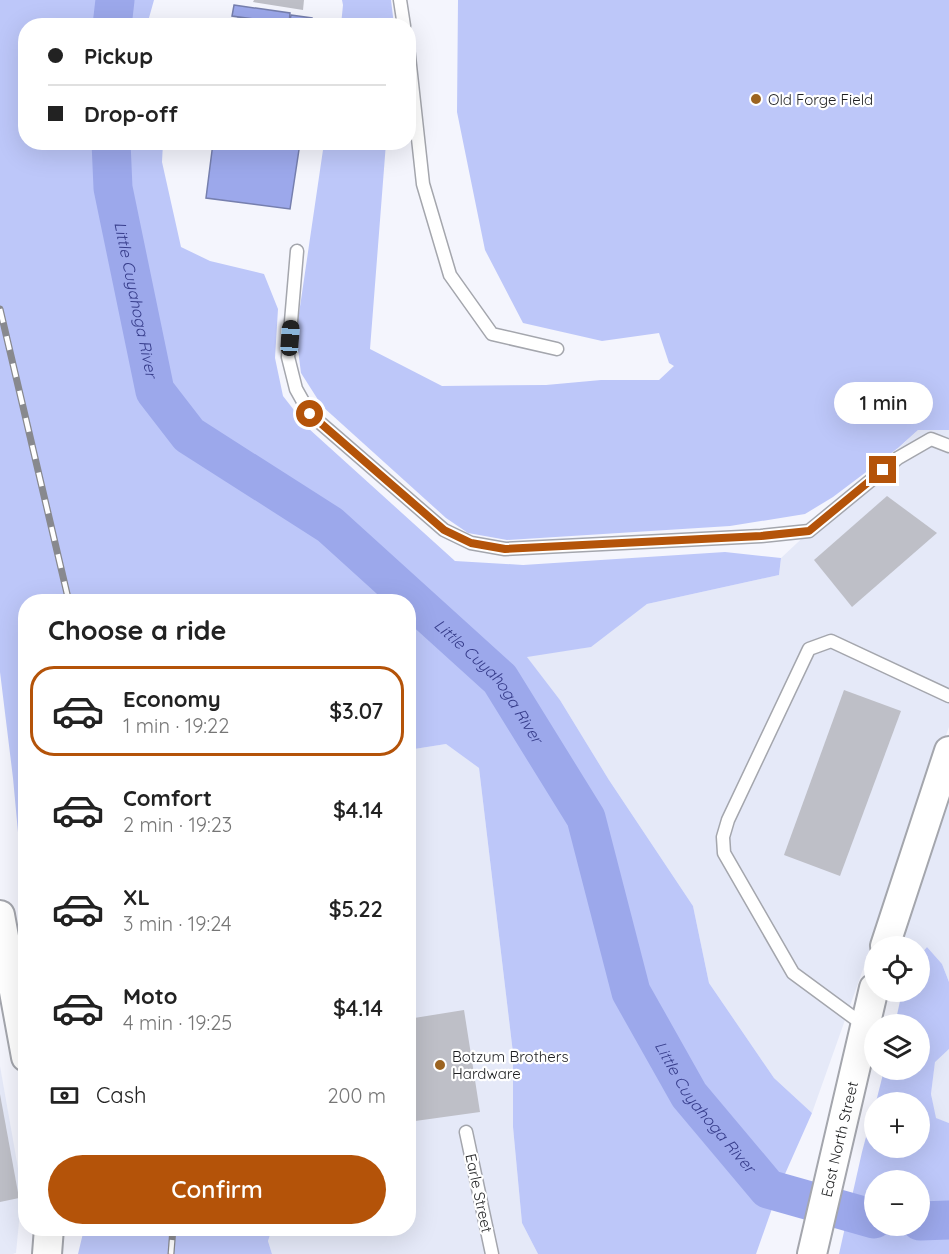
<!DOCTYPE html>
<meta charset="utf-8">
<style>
:root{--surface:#fff;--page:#f2f2f2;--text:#222;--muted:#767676;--line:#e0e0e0;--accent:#b45309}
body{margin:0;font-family:Quicksand,sans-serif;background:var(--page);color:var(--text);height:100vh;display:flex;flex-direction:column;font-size:22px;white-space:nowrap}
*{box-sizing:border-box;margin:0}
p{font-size:20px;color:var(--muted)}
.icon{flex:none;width:33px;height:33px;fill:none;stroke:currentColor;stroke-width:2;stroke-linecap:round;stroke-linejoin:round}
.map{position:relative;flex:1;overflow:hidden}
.details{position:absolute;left:18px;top:594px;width:398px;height:642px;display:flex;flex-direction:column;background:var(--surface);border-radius:24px;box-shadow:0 6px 24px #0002}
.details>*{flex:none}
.banner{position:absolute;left:18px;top:18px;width:398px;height:132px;border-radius:24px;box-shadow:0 6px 24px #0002;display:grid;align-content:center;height:132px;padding:0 30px;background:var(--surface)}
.fabs{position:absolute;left:864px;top:936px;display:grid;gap:12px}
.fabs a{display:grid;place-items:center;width:66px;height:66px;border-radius:50%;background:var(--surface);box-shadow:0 6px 24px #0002;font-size:30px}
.end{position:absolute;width:27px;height:27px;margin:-14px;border:8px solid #b45309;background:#fff;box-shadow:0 0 0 3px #fff}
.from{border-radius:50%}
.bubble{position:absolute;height:42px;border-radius:21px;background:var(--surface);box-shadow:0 6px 24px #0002;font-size:20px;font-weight:600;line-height:42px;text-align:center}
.car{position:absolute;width:18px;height:36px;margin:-18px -9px;border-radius:8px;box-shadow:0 0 4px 2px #0007;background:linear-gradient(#222 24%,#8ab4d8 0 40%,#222 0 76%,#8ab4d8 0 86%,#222 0)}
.banner b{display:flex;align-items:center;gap:21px;height:57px;font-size:22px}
.banner b+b{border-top:2px solid var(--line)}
.banner i{width:15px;height:15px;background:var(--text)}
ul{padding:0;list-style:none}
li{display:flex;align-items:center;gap:18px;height:90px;margin:0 12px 9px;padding:0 18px;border:3px solid transparent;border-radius:24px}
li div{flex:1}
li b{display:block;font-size:22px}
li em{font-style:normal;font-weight:600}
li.on{border-color:var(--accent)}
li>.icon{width:54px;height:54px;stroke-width:1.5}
h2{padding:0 30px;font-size:27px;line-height:72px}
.pay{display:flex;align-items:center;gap:15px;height:66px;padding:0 30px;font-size:22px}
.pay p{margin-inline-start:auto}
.cta{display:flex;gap:12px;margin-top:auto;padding:12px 30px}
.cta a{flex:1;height:69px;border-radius:36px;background:var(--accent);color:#fff;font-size:24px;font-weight:600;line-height:69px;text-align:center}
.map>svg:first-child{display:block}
</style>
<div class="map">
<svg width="949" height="1254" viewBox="0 0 949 1254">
<rect width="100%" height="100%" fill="#f4f5fd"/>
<!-- built -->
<g fill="#e5e9f8">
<path d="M918 430H949V727L812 1113 774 1078 709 983 693 906 609 780 560 700 526 656 583 648 647 604 779 575 781 558Z"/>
<path d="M446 744 479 768 513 1053V1127L522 1223 538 1254H272L268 1241 272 1229 408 1228V750Z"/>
<path d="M949 764V982L942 964 927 947 920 955V946H885Z"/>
<path d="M949 1049V1123L935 1118 931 1094 935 1061Z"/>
<path d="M0 1066 22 1191 16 1253 13 1254H0Z"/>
</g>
<!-- green -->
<g fill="#bdc7f9" fill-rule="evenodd">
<path d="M0 0H154L147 25 26 26V142L163 143 162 162 181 247 210 261 264 274 278 309 275 358 283 396 308 428 455 561 523 565 725 552 781 558 779 575 647 604 591 647 527 657 560 700 609 780 693 906 709 983 774 1078 812 1113 781 1183 756 1254H538L522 1223 513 1127V1053L479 768 446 744 408 750V602H26L25 885 21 865 13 778 0 672Z"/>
<path d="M342 0H391L394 25H341L343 5Z"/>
<path d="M458 0H949V430H918L898 448 833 497 805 514 730 526 507 540 468 533 446 518 322 406 301 373 296 334 324 143H386L370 349 442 386 546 385 601 380H659L674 366 669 363 659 333 602 341 523 323 485 250 457 112Z"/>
<path d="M927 947 942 964 949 982V1049L935 1062 931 1094 936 1118 949 1123V1254H839L862 1152 874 1107V1148H920V1102H876L884 1070H920V1024H895L902 992H920V955ZM874 1180H920V1226H874Z"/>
<path d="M84 1229H272L268 1241 272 1254H78Z"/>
</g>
<!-- water -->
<g fill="#9ca8eb" stroke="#767fae" stroke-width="1.5">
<path d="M234 5 290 13 289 24 232 16Z"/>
<path d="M291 15 312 18 311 25H237L238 18 289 25Z"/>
<path d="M213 143H300L290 209 206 198Z"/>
</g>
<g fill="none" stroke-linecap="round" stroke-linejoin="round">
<!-- river -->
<g stroke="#9ca8eb" stroke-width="39">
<path d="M112 26 115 0"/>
<path id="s1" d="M111 142 113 188 155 391 189 435 330 525 500 679 586 818 631 992 689 1095 768 1189 874 1219"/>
<path d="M920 1221 949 1220"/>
</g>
</g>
<!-- building -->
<g fill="#bebfc7">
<path d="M254 0H304L303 10 253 2Z"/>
<path d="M887 496 937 533 852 607 814 560Z"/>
<path d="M844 690 901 711 840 876 784 855Z"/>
<path d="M464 1010 480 1112 408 1122V1019Z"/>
<path d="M0 1094 19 1198 0 1202Z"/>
</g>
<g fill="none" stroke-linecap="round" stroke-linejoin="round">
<!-- service casing -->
<g stroke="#a4a6ad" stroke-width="15">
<g id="service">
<path d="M400 0 404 26"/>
<path d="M408 47 423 184 450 275 492 334 557 349"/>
<path d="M297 251 288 357 296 389 310 414 444 530 471 543 505 549 761 536 809 531 898 458 931 439 949 446"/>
<path d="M865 1026 793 973 724 853 723 837 728 820 809 649 831 641 949 696"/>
<path d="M466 1132 492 1254"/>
</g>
</g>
<!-- tertiary casing -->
<g stroke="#a4a6ad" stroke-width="32">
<g id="tertiary">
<path d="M0 915 26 1057"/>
<path d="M885 946 949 751"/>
<path d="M47 1254 49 1228"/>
<path id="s2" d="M812 1254 874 988"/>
</g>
</g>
<!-- service -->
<use href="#service" stroke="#fff" stroke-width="12"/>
<!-- tertiary -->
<use href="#tertiary" stroke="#fff" stroke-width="28"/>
<!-- rail casing -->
<g stroke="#88898e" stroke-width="7">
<g id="rail">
<path d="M0 309 69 602"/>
<path d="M171 1254 173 1228"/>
</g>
</g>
<!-- rail -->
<use href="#rail" stroke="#fff" stroke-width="4.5" stroke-dasharray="14" stroke-linecap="butt"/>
</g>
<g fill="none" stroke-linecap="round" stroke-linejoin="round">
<!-- route -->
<path stroke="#b45309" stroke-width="8" d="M310 414 444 530 471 543 505 549 761 536 809 531 883 470"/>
</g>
<!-- markers -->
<g fill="#9c6421" stroke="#fff" stroke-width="2">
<circle cx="756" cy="99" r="6"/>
<circle cx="440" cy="1065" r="6"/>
</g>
<g text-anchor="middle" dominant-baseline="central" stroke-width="4.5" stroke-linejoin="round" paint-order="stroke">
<!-- poi labels -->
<g font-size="15" fill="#1e1f21" stroke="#fff" text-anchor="start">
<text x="768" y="99">Old Forge Field</text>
<text x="452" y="1056">Botzum Brothers<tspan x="452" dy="17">Hardware</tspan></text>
</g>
<!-- street labels -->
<g font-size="15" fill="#1e1f21" stroke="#fff">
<text stroke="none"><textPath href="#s2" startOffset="118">East North Street</textPath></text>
<text transform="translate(479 1193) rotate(78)">Earle Street</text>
</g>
<!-- water labels -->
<g font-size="16" font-style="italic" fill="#373d8b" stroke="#fff">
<text stroke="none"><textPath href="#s1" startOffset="160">Little Cuyahoga River</textPath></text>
<text stroke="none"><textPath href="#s1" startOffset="700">Little Cuyahoga River</textPath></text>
<text stroke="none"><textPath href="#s1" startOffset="1186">Little Cuyahoga River</textPath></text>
</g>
</g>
</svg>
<div class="fabs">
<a><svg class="icon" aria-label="locate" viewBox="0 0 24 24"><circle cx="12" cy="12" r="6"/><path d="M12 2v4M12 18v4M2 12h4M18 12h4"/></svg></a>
<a><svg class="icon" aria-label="layers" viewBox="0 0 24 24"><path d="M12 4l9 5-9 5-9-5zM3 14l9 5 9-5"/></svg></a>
<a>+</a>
<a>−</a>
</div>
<i class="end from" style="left:310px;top:414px"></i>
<i class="end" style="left:883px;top:470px"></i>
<div class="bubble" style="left:834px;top:382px;width:99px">1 min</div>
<i class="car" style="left:290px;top:338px;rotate:4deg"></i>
<div class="banner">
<b><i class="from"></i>Pickup</b>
<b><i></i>Drop-off</b>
</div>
<section class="details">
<h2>Choose a ride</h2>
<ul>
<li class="on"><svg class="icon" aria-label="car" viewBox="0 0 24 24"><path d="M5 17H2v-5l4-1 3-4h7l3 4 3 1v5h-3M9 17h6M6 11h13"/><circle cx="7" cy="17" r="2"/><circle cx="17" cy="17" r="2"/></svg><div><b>Economy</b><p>1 min · 19:22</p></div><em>$3.07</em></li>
<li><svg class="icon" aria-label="car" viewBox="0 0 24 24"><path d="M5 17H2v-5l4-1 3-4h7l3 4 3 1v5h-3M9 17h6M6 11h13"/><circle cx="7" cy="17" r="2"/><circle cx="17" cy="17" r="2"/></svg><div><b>Comfort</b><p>2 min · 19:23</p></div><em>$4.14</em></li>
<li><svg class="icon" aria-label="car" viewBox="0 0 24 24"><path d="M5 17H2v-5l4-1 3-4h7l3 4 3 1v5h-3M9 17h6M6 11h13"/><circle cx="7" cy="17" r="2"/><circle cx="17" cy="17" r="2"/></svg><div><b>XL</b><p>3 min · 19:24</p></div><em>$5.22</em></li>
<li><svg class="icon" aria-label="car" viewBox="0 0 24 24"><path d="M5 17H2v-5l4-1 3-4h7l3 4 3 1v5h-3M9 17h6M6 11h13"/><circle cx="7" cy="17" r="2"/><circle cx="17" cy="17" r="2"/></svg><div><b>Moto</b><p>4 min · 19:25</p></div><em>$4.14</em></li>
</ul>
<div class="pay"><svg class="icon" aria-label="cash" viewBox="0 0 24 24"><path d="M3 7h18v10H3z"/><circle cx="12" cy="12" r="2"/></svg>Cash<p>200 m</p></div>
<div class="cta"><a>Confirm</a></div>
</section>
</div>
